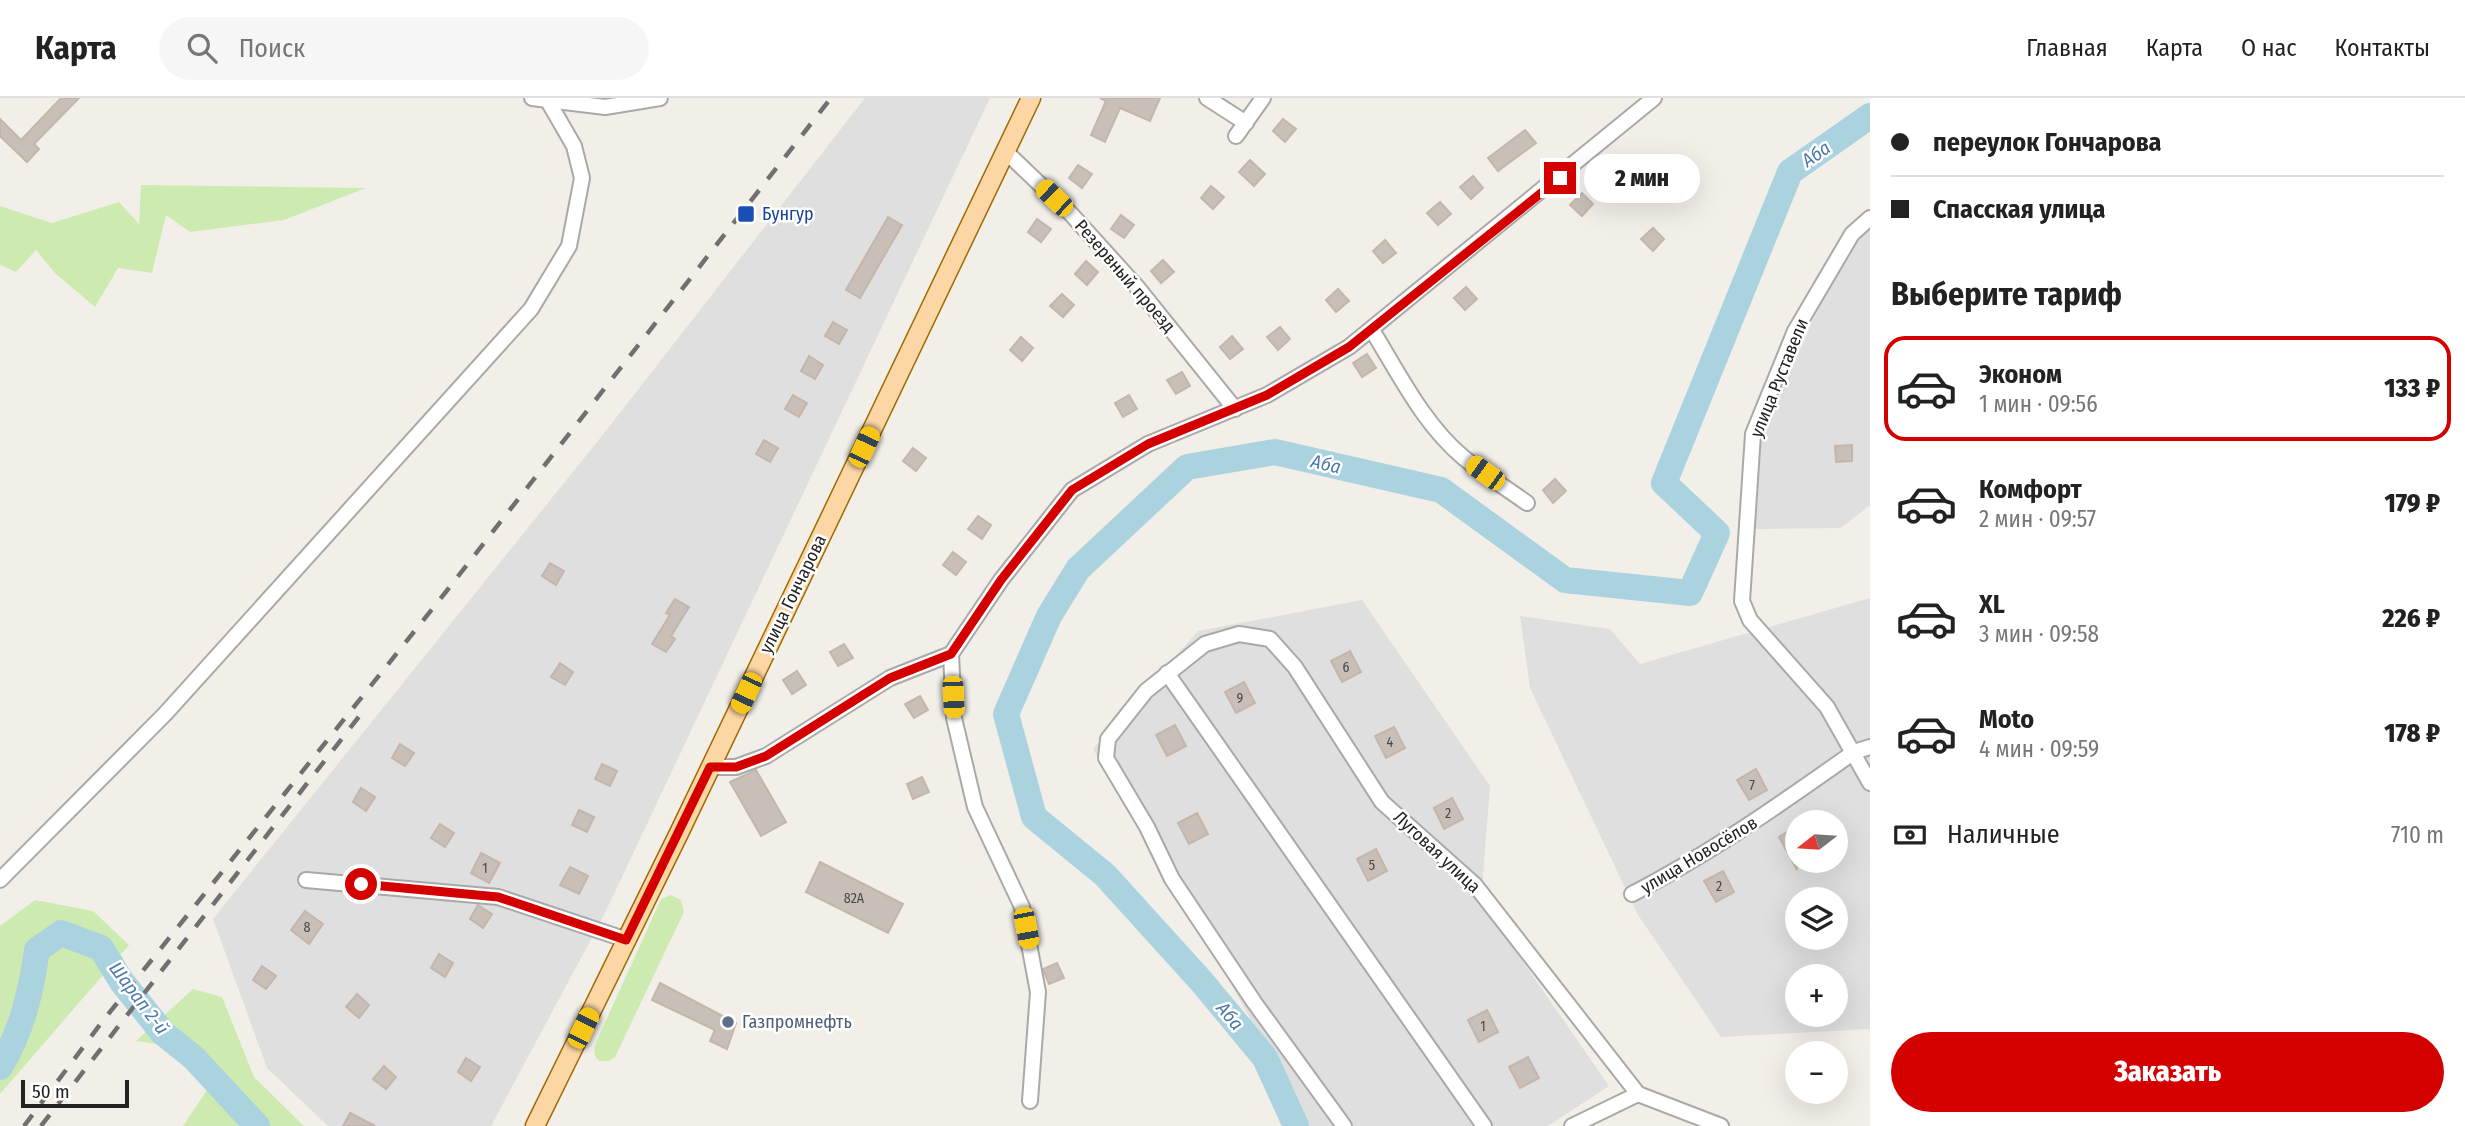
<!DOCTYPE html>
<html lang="ru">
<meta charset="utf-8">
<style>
:root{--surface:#fff;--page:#f6f6f6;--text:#222;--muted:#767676;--line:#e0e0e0;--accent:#d40000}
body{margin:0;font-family:"Fira Sans Condensed",sans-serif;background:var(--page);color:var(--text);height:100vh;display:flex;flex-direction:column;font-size:26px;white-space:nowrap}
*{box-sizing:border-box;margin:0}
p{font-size:23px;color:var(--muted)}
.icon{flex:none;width:38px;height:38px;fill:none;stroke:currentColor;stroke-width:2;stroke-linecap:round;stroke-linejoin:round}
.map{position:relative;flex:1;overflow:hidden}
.drawer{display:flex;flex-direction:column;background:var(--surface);width:595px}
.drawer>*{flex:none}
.banner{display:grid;align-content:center;height:154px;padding:0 21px;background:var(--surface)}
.needle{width:46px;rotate:253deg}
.fabs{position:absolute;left:1785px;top:712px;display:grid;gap:14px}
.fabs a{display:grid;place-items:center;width:63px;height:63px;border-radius:50%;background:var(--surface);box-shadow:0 7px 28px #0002;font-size:35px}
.scale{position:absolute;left:21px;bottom:18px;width:108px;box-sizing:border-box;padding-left:7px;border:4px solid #222;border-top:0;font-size:19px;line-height:24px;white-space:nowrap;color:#222;-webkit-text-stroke:5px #fff;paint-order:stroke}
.end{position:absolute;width:32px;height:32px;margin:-16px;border:9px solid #d40000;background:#fff;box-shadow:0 0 0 4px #fff}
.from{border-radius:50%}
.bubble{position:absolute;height:49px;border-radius:24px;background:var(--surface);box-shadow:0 7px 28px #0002;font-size:23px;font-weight:800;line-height:49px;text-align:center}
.car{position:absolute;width:21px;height:42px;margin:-21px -10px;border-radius:9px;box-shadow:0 0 5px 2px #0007;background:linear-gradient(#f5c518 24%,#345 0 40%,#f5c518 0 76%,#345 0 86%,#f5c518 0)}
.banner b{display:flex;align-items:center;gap:24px;height:66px;font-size:26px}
.banner b+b{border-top:2px solid var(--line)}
.banner i{width:18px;height:18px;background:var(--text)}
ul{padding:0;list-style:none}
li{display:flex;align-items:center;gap:21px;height:105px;margin:0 14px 10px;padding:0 7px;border:4px solid transparent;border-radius:21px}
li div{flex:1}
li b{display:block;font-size:26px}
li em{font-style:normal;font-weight:800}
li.selected{border-color:var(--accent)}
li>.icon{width:63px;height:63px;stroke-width:1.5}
h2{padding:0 21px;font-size:32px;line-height:84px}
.pay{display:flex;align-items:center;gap:18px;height:77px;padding:0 21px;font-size:26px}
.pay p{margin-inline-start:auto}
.button{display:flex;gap:14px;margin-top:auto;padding:14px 21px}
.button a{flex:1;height:80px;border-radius:42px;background:var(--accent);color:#fff;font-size:28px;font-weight:800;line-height:80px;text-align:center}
header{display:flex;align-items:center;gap:42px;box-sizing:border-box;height:98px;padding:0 35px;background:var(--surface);border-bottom:2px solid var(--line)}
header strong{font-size:33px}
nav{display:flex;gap:38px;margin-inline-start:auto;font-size:24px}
.search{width:490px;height:63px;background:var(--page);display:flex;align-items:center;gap:18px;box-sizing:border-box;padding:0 24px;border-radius:38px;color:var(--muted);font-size:26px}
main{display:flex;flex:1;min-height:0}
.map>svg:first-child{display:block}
</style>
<header>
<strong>Карта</strong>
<div class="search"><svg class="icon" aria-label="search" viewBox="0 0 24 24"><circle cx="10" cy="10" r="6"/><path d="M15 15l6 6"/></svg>Поиск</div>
<nav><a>Главная</a><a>Карта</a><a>О нас</a><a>Контакты</a></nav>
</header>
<main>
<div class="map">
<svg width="1870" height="1028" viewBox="0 0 1870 1028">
<rect width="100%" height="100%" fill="#f2efe9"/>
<!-- residential -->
<g fill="#e0dfdf" fill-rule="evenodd">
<path d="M865 0H990L604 817 491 1028H328L267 970 213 821 605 334Z"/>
<path d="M1870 131V407L1841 430 1755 431 1760 343 1841 158Z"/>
<path d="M1870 500V931L1721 939 1638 817 1530 590 1520 518 1610 531 1640 566ZM1797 724H1836V763H1797ZM1797 802H1836V840H1797ZM1797 878H1836V917H1797Z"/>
<path d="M1362 502 1490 688 1481 803 1609 988 1548 1028H1308L1234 891 1093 651 1198 533Z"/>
</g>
<!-- grass -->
<g fill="#cdebb0">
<path d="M141 87 366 90 284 122 190 134 166 117 152 175 118 170 95 209 55 175 36 152 16 174 0 167V108L52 125 119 104 139 126Z"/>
<path d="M671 797 681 802 684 814 615 959 609 963H599L595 958 594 949 661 801Z"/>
<path d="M35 802 93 813 129 847 0 996V828Z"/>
<path d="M193 891 222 899 254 979 304 1028H183L217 977 169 948 136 943Z"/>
</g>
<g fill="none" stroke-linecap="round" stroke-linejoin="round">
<!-- river -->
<g stroke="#aad3df" stroke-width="26">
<path d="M0 969C22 933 31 894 37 852L61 835 101 850 122 884 163 935 194 960 257 1028"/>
<path d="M1296 1028 1265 960 1202 884 1105 777 1034 719 1006 616 1049 518 1078 471 1187 369 1275 354 1441 392 1565 482 1690 495 1717 435 1664 385 1790 74 1870 18"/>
</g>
</g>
<!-- building -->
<g fill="#c7bfb8" stroke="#c4b6ab" stroke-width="2">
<path d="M61 0H79L34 46 39 51 27 64 0 38V21L21 42Z"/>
<path d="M1100 0H1160L1150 23 1120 10 1105 44 1091 37 1106 3Z"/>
<path d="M1283 21 1296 31 1285 44 1273 33Z"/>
<path d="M1525 32 1536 45 1498 73 1488 60Z"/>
<path d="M1250 62 1265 76 1254 88 1239 74Z"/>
<path d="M1624 65 1636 77 1624 89 1613 77Z"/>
<path d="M1078 67 1092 76 1082 90 1069 80Z"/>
<path d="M1473 78 1483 90 1471 101 1460 89Z"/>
<path d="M1211 88 1224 99 1213 111 1201 100Z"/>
<path d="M1582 95 1593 106 1582 118 1570 107Z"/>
<path d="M1440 104 1451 116 1438 127 1427 115Z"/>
<path d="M1121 117 1134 127 1124 140 1111 131Z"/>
<path d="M888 119 902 127 860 200 846 192Z"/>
<path d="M1037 121 1051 131 1041 144 1028 134Z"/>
<path d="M1653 130 1664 141 1653 153 1641 141Z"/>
<path d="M1385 142 1396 155 1383 165 1373 153Z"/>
<path d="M1163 162 1174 174 1161 185 1151 173Z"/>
<path d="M1086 163 1098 174 1087 187 1075 176Z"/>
<path d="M1466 189 1477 201 1465 212 1454 200Z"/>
<path d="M1338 191 1349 203 1336 214 1326 202Z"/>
<path d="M1062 196 1074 207 1063 219 1050 208Z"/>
<path d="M833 224 847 232 839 246 825 238Z"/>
<path d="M1280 229 1290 241 1278 252 1267 239Z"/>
<path d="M1232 238 1243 251 1230 261 1220 249Z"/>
<path d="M1021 239 1033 250 1022 263 1010 252Z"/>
<path d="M1367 256 1376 270 1362 279 1353 265Z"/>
<path d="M809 258 823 267 815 281 801 273Z"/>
<path d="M1182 274 1190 288 1176 296 1167 282Z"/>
<path d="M793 297 807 305 799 319 785 311Z"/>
<path d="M1129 297 1137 311 1123 319 1115 305Z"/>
<path d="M764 342 778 350 770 364 756 356Z"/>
<path d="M1852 347V363L1836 364 1835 348Z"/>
<path d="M913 350 926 360 916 373 903 363Z"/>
<path d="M1555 381 1566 393 1553 405 1543 392Z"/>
<path d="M978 418 991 427 982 441 968 431Z"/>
<path d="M953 454 966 464 956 477 943 467Z"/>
<path d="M550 465 564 473 556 487 542 478Z"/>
<path d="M675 501 689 509 671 538 675 541 666 554 652 546 670 517 666 515Z"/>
<path d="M844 546 853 560 838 568 830 554Z"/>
<path d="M1350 553 1361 574 1342 584 1331 563Z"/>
<path d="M560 565 573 574 565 587 551 579Z"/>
<path d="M797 573 806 587 792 596 783 582Z"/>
<path d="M1244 584 1255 605 1236 615 1225 594Z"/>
<path d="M920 598 928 612 914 620 905 606Z"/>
<path d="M1175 627 1186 648 1167 658 1156 637Z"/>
<path d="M1394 629 1405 650 1386 660 1375 638Z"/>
<path d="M400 646 414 655 405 668 392 660Z"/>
<path d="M602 666 617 673 610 688 595 681Z"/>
<path d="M1756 671 1767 692 1749 702 1737 682Z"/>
<path d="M756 672 786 724 761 738 730 684Z"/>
<path d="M922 679 929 694 913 701 907 686Z"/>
<path d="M361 690 375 699 366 713 353 704Z"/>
<path d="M1452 700 1463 721 1444 731 1434 710Z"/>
<path d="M579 712 594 719 587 734 572 727Z"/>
<path d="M1197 715 1208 736 1189 746 1178 725Z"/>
<path d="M440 726 454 735 445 749 431 740Z"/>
<path d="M1797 728V772L1779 739Z"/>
<path d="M1376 751 1387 773 1368 783 1357 761Z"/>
<path d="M481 755 500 765 489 785 471 775Z"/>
<path d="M820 764 903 806 888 835 806 794Z"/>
<path d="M570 769 588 778 579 796 560 787Z"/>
<path d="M1723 773 1734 794 1716 804 1704 783Z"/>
<path d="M478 807 492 816 483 830 470 821Z"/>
<path d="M305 813 323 826 309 846 291 832Z"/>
<path d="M439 856 453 865 445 879 431 870Z"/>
<path d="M1057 865 1064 880 1049 886 1043 871Z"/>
<path d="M262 868 276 878 266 891 253 882Z"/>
<path d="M660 885 736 925 727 951 710 943 715 932 652 902Z"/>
<path d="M357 896 369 907 359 920 346 909Z"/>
<path d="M1487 912 1498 934 1479 944 1468 922Z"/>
<path d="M1528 959 1539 980 1520 990 1509 969Z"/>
<path d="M466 960 480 969 471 983 458 974Z"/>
<path d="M384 968 396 979 386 991 373 981Z"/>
<path d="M350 1015 375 1028H343Z"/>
</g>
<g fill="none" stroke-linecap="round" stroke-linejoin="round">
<!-- minor casing -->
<g stroke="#a9a9a9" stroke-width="18">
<g id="minor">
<path d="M532 0 605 9 660 0"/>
<path d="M1207 0 1246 25"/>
<path d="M1236 38 1263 0"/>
<path d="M1006 54 1071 116 1137 189 1235 311"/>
<path d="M1870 120 1852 136 1795 233 1753 336 1742 503 1750 522 1827 609 1870 685"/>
<path d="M1372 232C1399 276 1424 327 1464 360 1484 376 1506 390 1527 405"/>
<path d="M951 556 954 620 975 709 1022 809 1038 894 1030 1003"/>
<path d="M1167 575 1484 1028"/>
<path d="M710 669H736L766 658 890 580 951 556 1001 482 1072 392 1148 346 1267 297 1349 249 1654 0"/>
<path d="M0 782 165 616 531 211 569 148 582 80 574 48 548 3"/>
<path d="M306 782 498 799 627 842"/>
<path d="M1632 796C1711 755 1782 705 1854 654L1870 649"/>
<path d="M1638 996 1721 1028"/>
<path d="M1344 1028 1254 904 1172 781 1147 729 1106 660 1108 641 1146 593 1205 546 1239 536 1270 541 1295 569 1382 704 1475 787 1638 996"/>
<path d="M1572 1028 1638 996"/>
</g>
</g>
<!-- major casing -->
<g stroke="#a06b00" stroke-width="21">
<path id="major" d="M535 1028 680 733 1031 0"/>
</g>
<!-- minor -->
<use href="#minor" stroke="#fff" stroke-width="14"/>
<!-- major -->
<use href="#major" stroke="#fcd6a4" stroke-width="18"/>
<!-- rail -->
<g stroke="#707070" stroke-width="4.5" stroke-dasharray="14 14" stroke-linecap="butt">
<path d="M24 1028 102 924 445 495 831 0"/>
<path d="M41 1028 361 616"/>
</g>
</g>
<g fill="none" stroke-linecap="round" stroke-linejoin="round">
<!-- route -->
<path stroke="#d40000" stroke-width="9" d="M361 786 498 799 626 842 710 669H736L766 658 890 580 951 556 1001 482 1072 392 1148 346 1267 297 1349 249 1560 80"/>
</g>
<!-- markers -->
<rect fill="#1a4fb4" stroke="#fff" stroke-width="2.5" x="737" y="107" width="18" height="18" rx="3.5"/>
<circle fill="#5c6f8a" stroke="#fff" stroke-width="2.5" cx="728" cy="924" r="7"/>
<g text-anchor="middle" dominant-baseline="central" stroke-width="5" stroke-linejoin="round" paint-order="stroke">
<!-- number labels -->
<g font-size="14" fill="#4b4948">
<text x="1346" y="569">6</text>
<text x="1240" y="600">9</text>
<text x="1390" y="644">4</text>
<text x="1752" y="687">7</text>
<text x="1448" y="715">2</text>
<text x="1372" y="767">5</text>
<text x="485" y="770">1</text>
<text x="1719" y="788">2</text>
<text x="854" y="800">82А</text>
<text x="307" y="829">8</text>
<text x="1483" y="928">1</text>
</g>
<!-- transit labels -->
<g font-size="18" fill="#164399" stroke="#fff" text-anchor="start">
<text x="762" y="116">Бунгур</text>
</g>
<!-- street labels -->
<g font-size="18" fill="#222" stroke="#fff">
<text transform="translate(1125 178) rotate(49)">Резервный проезд</text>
<text transform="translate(1779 280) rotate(-68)">улица Руставели</text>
<text transform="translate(793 496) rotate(-64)">улица Гончарова</text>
<text transform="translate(1437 754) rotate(43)">Луговая улица</text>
<text transform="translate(1699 757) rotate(-31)">улица Новосёлов</text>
</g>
<!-- service labels -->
<g font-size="18" fill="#4e5e75" stroke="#fff" text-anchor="start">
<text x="742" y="924">Газпромнефть</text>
</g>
<!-- water labels -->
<g font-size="19" font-style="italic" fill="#4a7aab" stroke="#fff">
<text transform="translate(1816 56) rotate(-35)">Аба</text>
<text transform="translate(1326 366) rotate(13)">Аба</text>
<text transform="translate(139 900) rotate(53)">Шарап 2-й</text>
<text transform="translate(1230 918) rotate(50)">Аба</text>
</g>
</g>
</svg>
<div class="fabs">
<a><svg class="needle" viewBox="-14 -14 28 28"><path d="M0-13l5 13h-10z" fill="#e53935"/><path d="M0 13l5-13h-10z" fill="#767676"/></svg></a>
<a><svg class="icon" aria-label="layers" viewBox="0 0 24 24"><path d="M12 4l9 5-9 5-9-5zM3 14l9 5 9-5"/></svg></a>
<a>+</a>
<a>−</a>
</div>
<div class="scale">50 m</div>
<i class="end from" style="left:361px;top:786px"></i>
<i class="end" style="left:1560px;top:80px"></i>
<div class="bubble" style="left:1584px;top:56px;width:116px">2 мин</div>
<i class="car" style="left:1054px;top:100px;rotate:314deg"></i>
<i class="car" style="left:864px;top:349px;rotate:25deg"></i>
<i class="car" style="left:1485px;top:375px;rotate:306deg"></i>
<i class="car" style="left:746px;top:595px;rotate:205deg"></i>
<i class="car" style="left:953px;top:599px;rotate:177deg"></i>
<i class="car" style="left:1026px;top:830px;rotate:169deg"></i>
<i class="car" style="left:583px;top:930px;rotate:26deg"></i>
</div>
<section class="drawer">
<div class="banner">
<b><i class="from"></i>переулок Гончарова</b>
<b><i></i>Спасская улица</b>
</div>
<h2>Выберите тариф</h2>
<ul>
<li class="selected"><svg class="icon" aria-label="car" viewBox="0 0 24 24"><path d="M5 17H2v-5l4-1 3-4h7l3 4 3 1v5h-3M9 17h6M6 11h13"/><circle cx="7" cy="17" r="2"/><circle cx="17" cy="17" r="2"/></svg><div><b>Эконом</b><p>1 мин · 09:56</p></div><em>133 ₽</em></li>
<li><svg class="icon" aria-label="car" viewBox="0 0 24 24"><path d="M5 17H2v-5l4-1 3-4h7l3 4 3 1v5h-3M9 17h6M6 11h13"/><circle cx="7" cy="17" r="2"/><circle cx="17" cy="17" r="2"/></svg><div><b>Комфорт</b><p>2 мин · 09:57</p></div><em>179 ₽</em></li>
<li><svg class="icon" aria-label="car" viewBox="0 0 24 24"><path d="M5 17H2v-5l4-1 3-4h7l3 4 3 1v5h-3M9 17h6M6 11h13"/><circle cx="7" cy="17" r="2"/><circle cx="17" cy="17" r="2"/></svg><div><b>XL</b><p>3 мин · 09:58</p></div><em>226 ₽</em></li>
<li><svg class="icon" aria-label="car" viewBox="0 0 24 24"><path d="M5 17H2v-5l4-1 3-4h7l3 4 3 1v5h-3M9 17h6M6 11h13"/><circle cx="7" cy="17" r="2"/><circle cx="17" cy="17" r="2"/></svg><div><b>Moto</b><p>4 мин · 09:59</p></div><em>178 ₽</em></li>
</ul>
<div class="pay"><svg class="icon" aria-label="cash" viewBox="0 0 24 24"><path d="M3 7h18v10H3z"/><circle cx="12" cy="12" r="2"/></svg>Наличные<p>710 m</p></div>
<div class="button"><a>Заказать</a></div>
</section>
</main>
